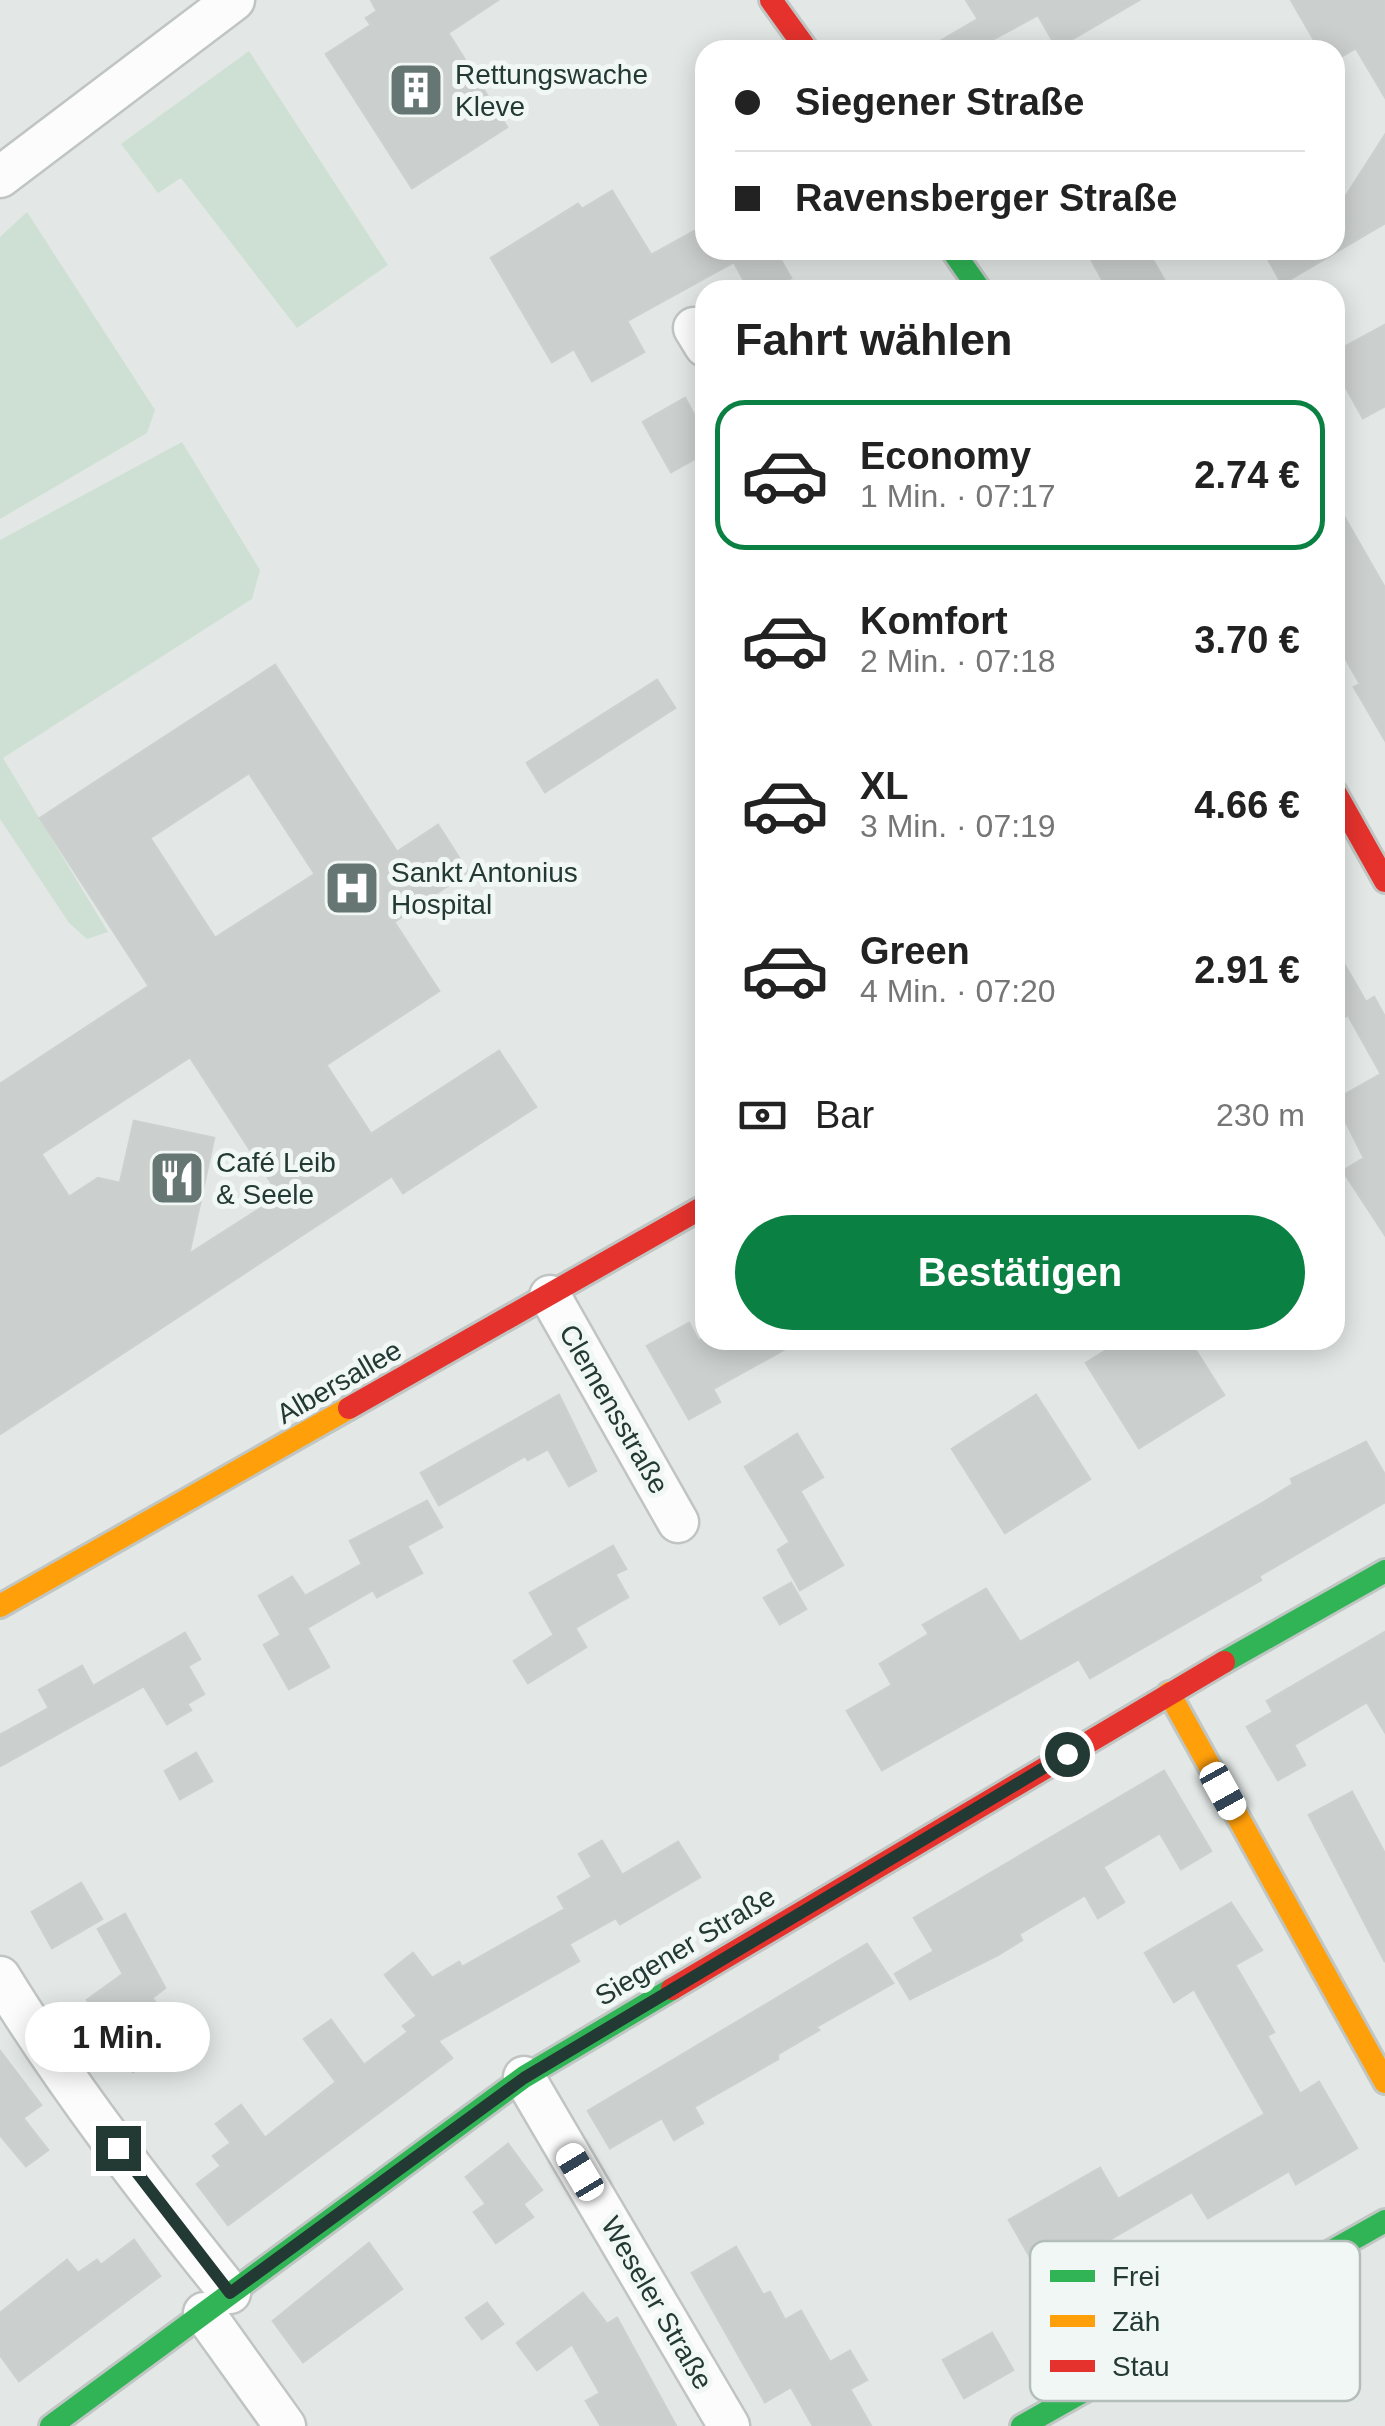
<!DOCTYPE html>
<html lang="de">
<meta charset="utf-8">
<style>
:root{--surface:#fff;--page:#f6f6f6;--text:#222;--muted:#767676;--line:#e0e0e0;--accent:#0b8043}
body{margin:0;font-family:Helvetica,sans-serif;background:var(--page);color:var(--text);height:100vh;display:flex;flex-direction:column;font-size:38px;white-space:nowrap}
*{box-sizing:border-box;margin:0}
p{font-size:32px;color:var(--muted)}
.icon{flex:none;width:55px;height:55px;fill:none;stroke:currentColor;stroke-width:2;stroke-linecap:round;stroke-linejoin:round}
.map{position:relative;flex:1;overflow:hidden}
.side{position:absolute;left:695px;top:280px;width:650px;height:1070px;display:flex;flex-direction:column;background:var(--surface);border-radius:30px;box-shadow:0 5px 25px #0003}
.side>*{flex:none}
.hud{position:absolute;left:695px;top:40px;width:650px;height:220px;border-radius:30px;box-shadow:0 5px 25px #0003;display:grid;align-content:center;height:220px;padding:0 40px;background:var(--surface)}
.end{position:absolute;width:45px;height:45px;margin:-22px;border:12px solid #233933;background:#fff;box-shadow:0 0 0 5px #fff}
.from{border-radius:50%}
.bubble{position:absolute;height:70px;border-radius:35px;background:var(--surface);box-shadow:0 5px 25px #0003;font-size:32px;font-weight:700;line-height:70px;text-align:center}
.car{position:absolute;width:30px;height:60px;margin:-30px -15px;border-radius:12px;box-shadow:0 0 8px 2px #0007;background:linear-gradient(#fff 24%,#345 0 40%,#fff 0 76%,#345 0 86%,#fff 0)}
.hud b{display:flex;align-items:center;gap:35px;height:95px;font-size:38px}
.hud b+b{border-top:2px solid var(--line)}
.hud i{width:25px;height:25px;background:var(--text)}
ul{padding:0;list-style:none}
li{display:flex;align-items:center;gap:30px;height:150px;margin:0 20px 15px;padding:0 20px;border:5px solid transparent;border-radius:30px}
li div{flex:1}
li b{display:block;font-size:38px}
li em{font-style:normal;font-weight:700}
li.current{border-color:var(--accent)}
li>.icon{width:90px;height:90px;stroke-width:1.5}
h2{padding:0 40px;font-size:45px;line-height:120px}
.pay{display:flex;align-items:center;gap:25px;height:110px;padding:0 40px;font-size:38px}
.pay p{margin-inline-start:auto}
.primary-button{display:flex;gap:20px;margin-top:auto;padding:20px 40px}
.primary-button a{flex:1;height:115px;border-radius:60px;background:var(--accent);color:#fff;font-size:40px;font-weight:700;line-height:115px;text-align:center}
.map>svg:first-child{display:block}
</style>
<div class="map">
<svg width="1385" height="2426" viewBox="0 0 1385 2426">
<rect width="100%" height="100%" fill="#e3e8e6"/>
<!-- green -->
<g fill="#cee0d3">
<path d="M249 51 388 265 297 328 181 178 158 193 121 144Z"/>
<path d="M27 212 155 410 147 433 0 519V237Z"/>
<path d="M182 442 260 570 252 599 3 758 108 932 87 939 69 923 0 819V540Z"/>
</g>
<!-- building -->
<g fill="#cbcfcd" stroke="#ccd1cf" stroke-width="2.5" fill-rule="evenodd">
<path d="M371 0H498L448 33 507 127 412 188 326 54 371 25 366 18 377 11Z"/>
<path d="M966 0H1139L1057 48 1038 15 990 41 996 50H925L978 19Z"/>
<path d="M1291 0H1385V97L1356 48 1335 60V50H1320Z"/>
<path d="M1385 135V223L1282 284 1263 250H1335V213Z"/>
<path d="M612 191 651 255 705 225V250H775L791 278 770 290H749L734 262 627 321 644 352 592 381 574 349 552 362 491 258 578 204 582 209Z"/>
<path d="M1086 250H1147L1170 290H1108Z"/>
<path d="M1385 325V406L1363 418 1335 368V352Z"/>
<path d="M685 398 705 435V453L671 472 643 422Z"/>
<path d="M1335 501 1385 588V740L1354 687 1360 684 1335 640Z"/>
<path d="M275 665 397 852 438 825 468 872 394 922 439 991 326 1065 371 1134 499 1051 536 1107 403 1193 392 1176 0 1434V1084L149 986 40 818ZM249 773 315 874 215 938 150 838ZM190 1057 280 1196 189 1254 214 1138 134 1121 120 1183 98 1178 69 1197 41 1154Z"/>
<path d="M657 680 675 708 545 792 527 763Z"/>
<path d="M1335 948 1366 1002 1374 997 1385 1017V1235L1343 1171 1364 1158 1335 1100 1381 1074 1348 1015 1335 1022Z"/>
<path d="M689 1323 698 1340H801L713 1389 720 1402 689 1419 647 1346Z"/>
<path d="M1123 1340H1189L1224 1395 1139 1448 1086 1363Z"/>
<path d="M559 1395 596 1471 569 1486 548 1449 528 1460 525 1456 439 1505 421 1473Z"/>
<path d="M1036 1395 1090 1479 1005 1533 952 1449Z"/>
<path d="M797 1434 823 1477 800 1491 843 1565 800 1590 778 1550 790 1542 745 1467Z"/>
<path d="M1366 1442 1385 1475V1502L1259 1576 1261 1580 1090 1678 1079 1659 882 1770 847 1711 892 1685 880 1664 929 1634 923 1625 986 1589 1020 1642 1264 1502 1293 1484 1291 1479Z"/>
<path d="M427 1501 442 1527 407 1546 422 1573 377 1597 373 1590 307 1628 329 1667 289 1689 264 1645 281 1635 259 1596 292 1577 305 1596 362 1564 350 1541Z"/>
<path d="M613 1546 626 1569 615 1574 628 1597 575 1628 586 1647 528 1683 514 1661 554 1635 530 1593Z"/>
<path d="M791 1583 806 1609 780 1624 764 1598Z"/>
<path d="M1385 1632V1732L1367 1702 1294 1745 1305 1765 1278 1780 1247 1727 1273 1712 1267 1701Z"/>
<path d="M185 1633 200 1659 188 1666 204 1694 187 1704 191 1710 167 1724 144 1686 0 1766V1735L49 1708 39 1690 82 1666 93 1686Z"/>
<path d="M196 1753 212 1781 180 1799 165 1771Z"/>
<path d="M1164 1771 1211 1851 1181 1869 1160 1833 1103 1867 1124 1902 1098 1918 1085 1895 1019 1934 1022 1940 998 1955 910 1999 895 1974 934 1951 914 1918Z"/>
<path d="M1352 1792 1385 1854V1962L1309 1815Z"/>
<path d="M602 1841 622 1875 678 1842 700 1877 620 1924 616 1918 569 1944 579 1961 438 2041 452 2058 228 2225 197 2184 221 2166 213 2156 231 2143 216 2124 241 2105 265 2138 336 2082 304 2039 331 2020 364 2065 408 2032 403 2026 417 2016 385 1975 413 1953 432 1978 459 1962 462 1967 565 1909 558 1897 592 1877 579 1854Z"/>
<path d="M81 1883 102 1919 52 1948 32 1912Z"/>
<path d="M1231 1903 1262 1950 1235 1965 1274 2032 1267 2036 1300 2094 1319 2082 1357 2148 1296 2184 1289 2171 1208 2218 1192 2192 1109 2240 1133 2280 1091 2305 1063 2257 1038 2271 1009 2220 1100 2168 1118 2199 1265 2114 1194 1989 1174 2002 1145 1953Z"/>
<path d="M125 1914 165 1988 152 1998 165 2015 141 2033 157 2054 133 2072 112 2045 118 2041 87 2000 123 1974 98 1929Z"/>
<path d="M867 1944 893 1983 816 2027 819 2030 778 2054V2059L694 2107 703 2123 689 2131 674 2140 662 2118 610 2148 588 2111Z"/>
<path d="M0 2051 41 2105 23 2118 48 2150 26 2166 0 2135Z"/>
<path d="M508 2144 542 2190 523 2204 533 2217 496 2243 474 2212 486 2204 466 2177Z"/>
<path d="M134 2240 160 2276 19 2381 0 2355V2313L67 2260 78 2273 97 2260 101 2265Z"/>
<path d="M369 2243 402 2289 303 2362 273 2321Z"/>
<path d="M736 2247 763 2295 770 2292 785 2320 801 2311 830 2362 850 2351 867 2380 850 2389 871 2426H813L791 2387 765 2402 692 2273Z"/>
<path d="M583 2293 607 2324 617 2318 676 2426H601L586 2401 600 2393 572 2344 537 2370 517 2343Z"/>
<path d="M487 2303 503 2324 482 2339 466 2318Z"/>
<path d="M992 2333 1013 2370 964 2398 943 2360Z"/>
</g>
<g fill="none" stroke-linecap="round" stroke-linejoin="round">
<!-- street casing -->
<g stroke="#c0c5c3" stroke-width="45">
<g id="street">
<path d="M0 177 234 0"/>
<path d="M694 328 705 346"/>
<path d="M550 1296 678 1522"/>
<path d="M0 1977C68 2088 149 2192 230 2293"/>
<path d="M524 2077 729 2426"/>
<path d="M204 2313 285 2426"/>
</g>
</g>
<!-- fast casing -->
<g stroke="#c0c6c3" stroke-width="28">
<g id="fast">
<path d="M952 250 980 290"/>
<path d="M1224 1662 1385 1571"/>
<path d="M51 2426 524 2077 672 1989"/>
<path d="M1022 2426 1385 2221"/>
</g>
</g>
<!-- slow casing -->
<g stroke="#c0c6c3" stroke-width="28">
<g id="slow">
<path d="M0 1606 349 1408"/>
<path d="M1169 1693 1385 2082"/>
</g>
</g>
<!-- jam casing -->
<g stroke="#c0c6c3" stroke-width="28">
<g id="jam">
<path d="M771 0 807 50"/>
<path d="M1335 792 1385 881"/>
<path d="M349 1408 705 1206"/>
<path d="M672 1989 1224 1662"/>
</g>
</g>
<!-- street -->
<use href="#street" stroke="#fbfcfb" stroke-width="40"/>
<!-- fast -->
<use href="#fast" stroke="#30b455" stroke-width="22"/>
<!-- slow -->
<use href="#slow" stroke="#ff9f0a" stroke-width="22"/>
<!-- jam -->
<use href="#jam" stroke="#e5322d" stroke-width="22"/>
</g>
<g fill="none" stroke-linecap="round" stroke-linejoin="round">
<!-- route -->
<path stroke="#233933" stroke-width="12" d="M118 2148 230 2293 524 2078 1067 1754"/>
</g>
<!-- icons -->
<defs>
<g id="building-square" transform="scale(2.875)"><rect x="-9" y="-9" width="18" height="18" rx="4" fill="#667672" stroke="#f1f7f4"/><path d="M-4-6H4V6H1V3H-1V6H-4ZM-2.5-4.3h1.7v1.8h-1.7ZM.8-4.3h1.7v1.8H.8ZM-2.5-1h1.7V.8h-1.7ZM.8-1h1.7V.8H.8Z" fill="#fff"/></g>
<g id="hospital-square" transform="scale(2.875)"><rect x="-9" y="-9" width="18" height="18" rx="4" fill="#667672" stroke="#f1f7f4"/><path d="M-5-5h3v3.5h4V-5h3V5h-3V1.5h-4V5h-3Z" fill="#fff"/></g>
<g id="restaurant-square" transform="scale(2.875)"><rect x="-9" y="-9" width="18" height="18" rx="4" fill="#667672" stroke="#f1f7f4"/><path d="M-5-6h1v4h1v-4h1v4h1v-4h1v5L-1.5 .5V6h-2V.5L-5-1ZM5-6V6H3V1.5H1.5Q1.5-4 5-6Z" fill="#fff"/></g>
</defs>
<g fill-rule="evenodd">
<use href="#building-square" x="416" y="90"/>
<use href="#hospital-square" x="352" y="888"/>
<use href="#restaurant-square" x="177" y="1178"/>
</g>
<g text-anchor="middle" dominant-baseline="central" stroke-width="10" stroke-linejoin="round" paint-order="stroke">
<!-- poi labels -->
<g font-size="28" fill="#233933" stroke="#f1f7f4" text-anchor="start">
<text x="455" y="74">Rettungswache<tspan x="455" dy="32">Kleve</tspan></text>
<text x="391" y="872">Sankt Antonius<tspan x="391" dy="32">Hospital</tspan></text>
<text x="216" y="1162">Café Leib<tspan x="216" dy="32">&amp; Seele</tspan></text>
</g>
<!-- street labels -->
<g font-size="28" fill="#233933" stroke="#f1f7f4">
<text transform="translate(339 1382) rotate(-30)">Albersallee</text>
<text transform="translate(614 1409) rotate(60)">Clemensstraße</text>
<text transform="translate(685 1946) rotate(-31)">Siegener Straße</text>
<text transform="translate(657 2303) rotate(60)">Weseler Straße</text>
</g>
</g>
<!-- legend -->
<rect x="1030" y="2241" width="330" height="160" rx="15" fill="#f1f7f4" stroke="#b3beba" stroke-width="2.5"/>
<rect x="1050" y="2270" width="45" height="12" fill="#30b455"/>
<rect x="1050" y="2315" width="45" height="12" fill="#ff9f0a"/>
<rect x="1050" y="2360" width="45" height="12" fill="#e5322d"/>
<g font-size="28" fill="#233933">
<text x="1112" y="2286">Frei</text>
<text x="1112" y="2331">Zäh</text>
<text x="1112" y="2376">Stau</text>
</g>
</svg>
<i class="end from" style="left:1067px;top:1754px"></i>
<i class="end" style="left:118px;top:2148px"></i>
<div class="bubble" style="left:25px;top:2002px;width:185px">1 Min.</div>
<i class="car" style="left:1223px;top:1791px;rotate:151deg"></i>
<i class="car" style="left:580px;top:2172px;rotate:329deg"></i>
<div class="hud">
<b><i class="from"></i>Siegener Straße</b>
<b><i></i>Ravensberger Straße</b>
</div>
<section class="side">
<h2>Fahrt wählen</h2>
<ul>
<li class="current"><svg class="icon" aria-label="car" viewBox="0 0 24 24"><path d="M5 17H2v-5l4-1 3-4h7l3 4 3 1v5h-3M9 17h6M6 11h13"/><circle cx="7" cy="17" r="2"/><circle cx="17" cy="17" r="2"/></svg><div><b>Economy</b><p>1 Min. · 07:17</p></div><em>2.74 €</em></li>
<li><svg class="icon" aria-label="car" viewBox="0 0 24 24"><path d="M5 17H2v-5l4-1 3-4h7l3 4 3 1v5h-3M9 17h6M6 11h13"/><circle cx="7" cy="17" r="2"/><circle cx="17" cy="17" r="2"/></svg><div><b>Komfort</b><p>2 Min. · 07:18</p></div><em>3.70 €</em></li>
<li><svg class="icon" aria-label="car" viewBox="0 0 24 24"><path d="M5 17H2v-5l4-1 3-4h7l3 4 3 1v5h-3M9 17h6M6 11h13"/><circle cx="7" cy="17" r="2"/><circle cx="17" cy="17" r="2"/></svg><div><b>XL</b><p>3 Min. · 07:19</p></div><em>4.66 €</em></li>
<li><svg class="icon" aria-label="car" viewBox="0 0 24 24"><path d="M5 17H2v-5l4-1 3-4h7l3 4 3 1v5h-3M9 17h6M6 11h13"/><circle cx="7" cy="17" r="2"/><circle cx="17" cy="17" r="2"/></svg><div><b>Green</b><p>4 Min. · 07:20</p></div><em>2.91 €</em></li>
</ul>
<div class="pay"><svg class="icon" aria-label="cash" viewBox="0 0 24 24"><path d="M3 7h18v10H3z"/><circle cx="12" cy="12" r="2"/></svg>Bar<p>230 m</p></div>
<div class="primary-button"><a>Bestätigen</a></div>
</section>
</div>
